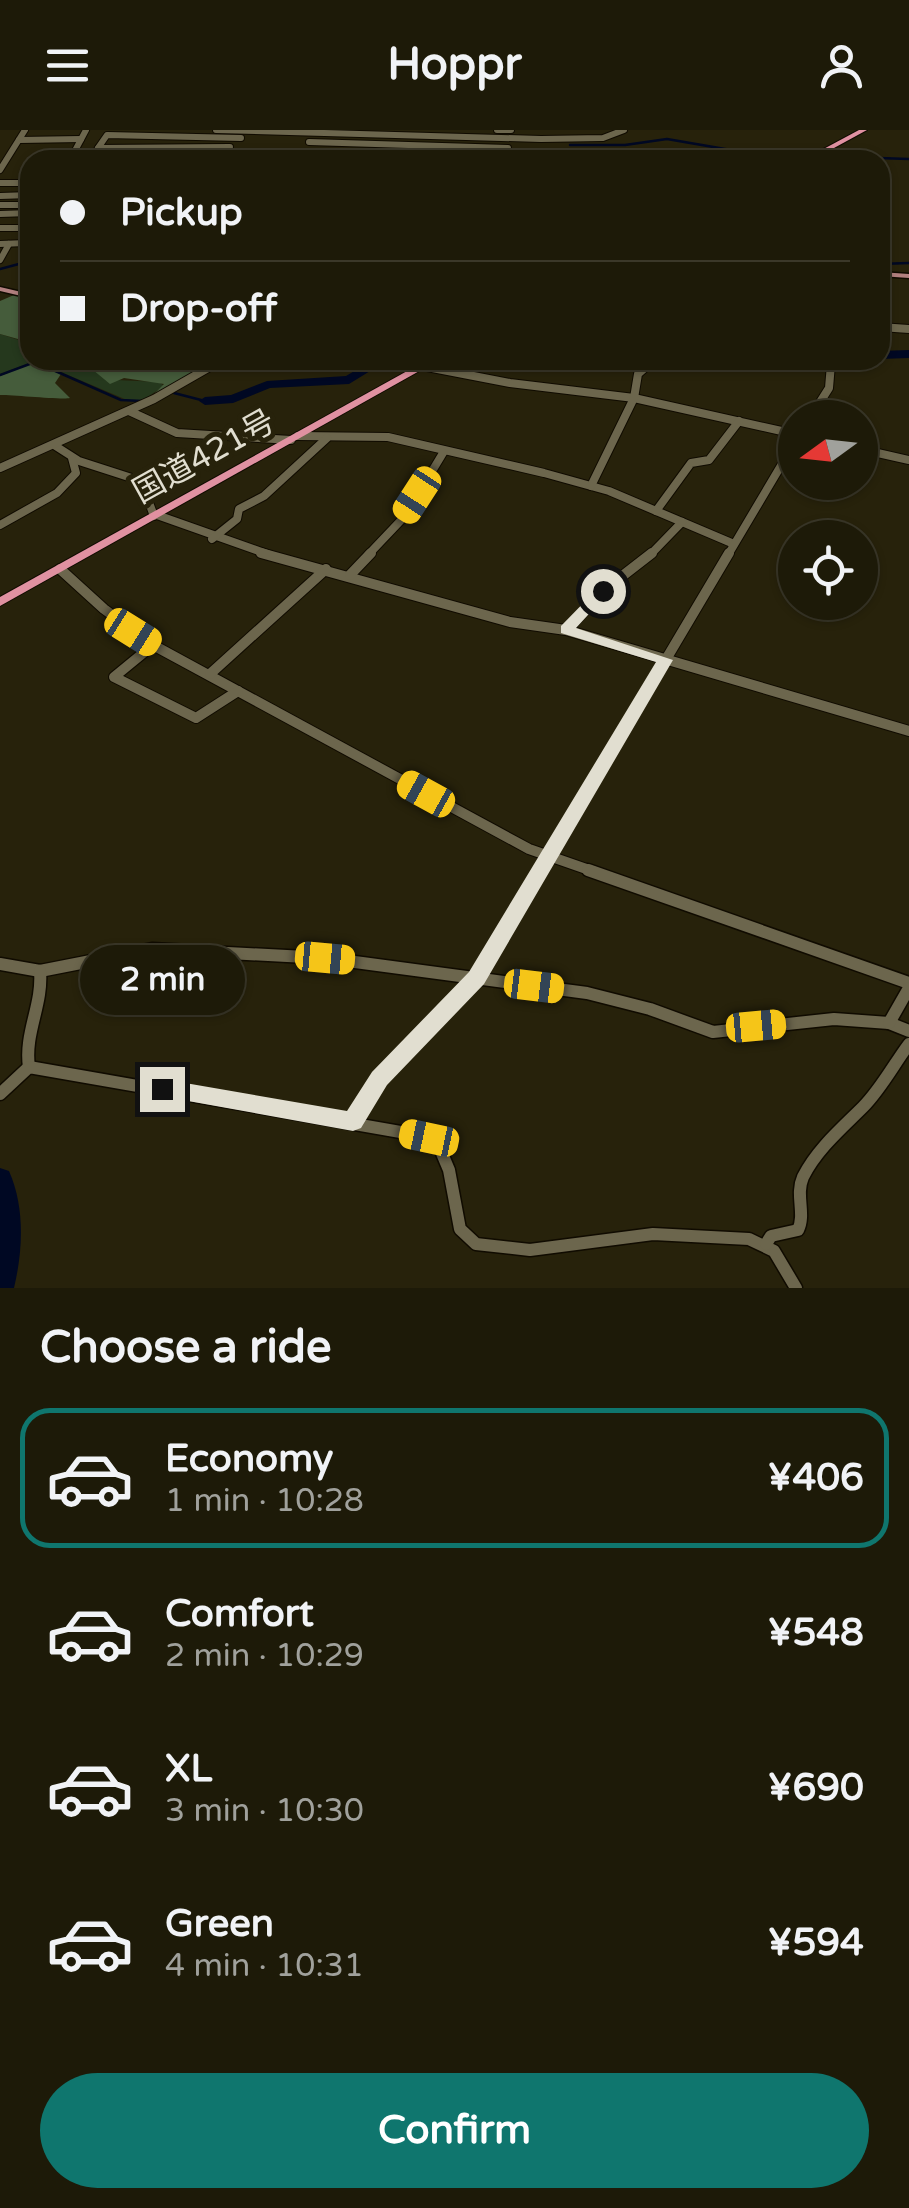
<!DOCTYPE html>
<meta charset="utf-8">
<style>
:root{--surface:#1d1a08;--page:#252312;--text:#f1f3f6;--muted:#a0a19c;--line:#3b3829;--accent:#0f766e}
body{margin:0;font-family:"Varela Round","Noto Sans JP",sans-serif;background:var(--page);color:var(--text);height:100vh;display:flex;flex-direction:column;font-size:38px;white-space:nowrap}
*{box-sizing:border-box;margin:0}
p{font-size:32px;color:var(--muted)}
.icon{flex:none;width:55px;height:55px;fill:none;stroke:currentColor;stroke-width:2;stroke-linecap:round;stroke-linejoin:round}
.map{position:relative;height:1158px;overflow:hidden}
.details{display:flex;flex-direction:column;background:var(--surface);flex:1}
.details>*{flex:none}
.top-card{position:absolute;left:20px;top:20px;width:870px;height:220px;border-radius:30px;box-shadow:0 2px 8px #0004,0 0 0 2px var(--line);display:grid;align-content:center;height:220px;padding:0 40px;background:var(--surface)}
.needle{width:65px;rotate:255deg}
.tools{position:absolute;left:778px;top:270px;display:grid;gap:20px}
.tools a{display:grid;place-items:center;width:100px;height:100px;border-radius:50%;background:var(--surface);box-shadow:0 2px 8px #0004,0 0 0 2px var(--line);font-size:50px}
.end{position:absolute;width:45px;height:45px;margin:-22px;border:12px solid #e1ded0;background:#111;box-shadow:0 0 0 5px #111}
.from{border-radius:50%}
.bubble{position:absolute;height:70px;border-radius:35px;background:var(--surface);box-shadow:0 2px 8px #0004,0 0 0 2px var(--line);font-size:32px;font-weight:800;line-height:70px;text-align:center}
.car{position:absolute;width:30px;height:60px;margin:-30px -15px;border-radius:12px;box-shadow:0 0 8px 2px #0007;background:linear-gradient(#f5c518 24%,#345 0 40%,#f5c518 0 76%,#345 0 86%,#f5c518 0)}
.top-card b{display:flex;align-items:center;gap:35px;height:95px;font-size:38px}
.top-card b+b{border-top:2px solid var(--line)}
.top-card i{width:25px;height:25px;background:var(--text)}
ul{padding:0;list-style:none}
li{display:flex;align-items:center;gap:30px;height:140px;margin:0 20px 15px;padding:0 20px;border:5px solid transparent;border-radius:30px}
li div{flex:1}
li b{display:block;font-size:38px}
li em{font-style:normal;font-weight:800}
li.active{border-color:var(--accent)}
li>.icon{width:90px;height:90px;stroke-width:1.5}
h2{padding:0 40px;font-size:45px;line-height:120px}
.action{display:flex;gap:20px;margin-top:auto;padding:20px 40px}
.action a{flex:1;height:115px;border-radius:60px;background:var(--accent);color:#fff;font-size:40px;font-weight:800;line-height:115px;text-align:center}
header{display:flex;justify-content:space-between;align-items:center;height:130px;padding:0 40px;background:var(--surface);font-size:45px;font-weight:800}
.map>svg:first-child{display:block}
</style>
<header><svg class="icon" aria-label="menu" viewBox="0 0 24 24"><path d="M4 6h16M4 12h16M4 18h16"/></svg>Hoppr<svg class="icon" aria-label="person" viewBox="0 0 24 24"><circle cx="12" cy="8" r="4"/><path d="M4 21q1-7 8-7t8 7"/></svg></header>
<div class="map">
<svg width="909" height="1158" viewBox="0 0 909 1158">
<rect width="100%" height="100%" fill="#27220b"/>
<!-- green -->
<path fill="#25381d" d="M0 204 25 212 30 230H81L117 250 159 252 164 256 143 270H127L35 231 0 244Z"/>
<!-- forest -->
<g fill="#455c3b">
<path d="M14 165 30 168V218L25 211 0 204V171Z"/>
<path d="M81 230H218L152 266 164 254 124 248 110 254Z"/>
<path d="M31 233 61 244 55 253 70 268C63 270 15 265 0 265V246Z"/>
</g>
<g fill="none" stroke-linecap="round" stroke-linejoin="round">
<!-- stream -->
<g stroke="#000823" stroke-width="2.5">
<path d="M570 15H625L667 9 754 24 909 29"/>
<path d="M880 134 909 133"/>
<path d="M0 139 30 131"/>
<path d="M0 245 35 232 121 270 142 271"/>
<path d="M174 263 205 271"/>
</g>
<!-- river -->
<g fill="#000823" fill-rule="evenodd">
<path d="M909 220V228L880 229V221Z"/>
<path d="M373 230H388L349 254 270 258 233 273 205 275 199 271 205 267 231 265 267 251 346 246Z"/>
<path d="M484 230 520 233 573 230 567 234 520 241Z"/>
<path d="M803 230H831C825 236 809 236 803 230Z"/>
<path d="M0 1038 9 1041C25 1077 23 1120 14 1158H0Z"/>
</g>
<!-- minor-far3 casing -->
<g stroke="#100b00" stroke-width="8">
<g id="minor-far3">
<path d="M216 0 541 9 603 8 624 0"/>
<path d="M497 0H511"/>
<path d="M19 10 81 9"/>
<path d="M309 12 508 18"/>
<path d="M98 18 107 5 241 8"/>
<path d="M296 23 485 28"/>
<path d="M507 24 535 25V30"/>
<path d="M70 30 86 0"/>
<path d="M92 30 98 18 230 17"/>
<path d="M153 30 212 29"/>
<path d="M0 40 25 0"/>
<path d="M0 53H30"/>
<path d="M0 66 30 65"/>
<path d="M0 75H30"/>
<path d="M0 84 30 83"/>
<path d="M0 98H30"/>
<path d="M0 114 26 113 30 106"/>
<path d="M0 130 9 114"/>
</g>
</g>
<!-- minor-far2 casing -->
<g stroke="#100b00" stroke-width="10">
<g id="minor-far2">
<path d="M880 197 909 199"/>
<path d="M422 236 510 253 634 268 795 304"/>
<path d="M129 281 177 303 291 310"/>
<path d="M810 288 829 258 831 234 826 230"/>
<path d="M298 306 388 307 544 343 609 361 734 414"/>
<path d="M54 315 79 331 141 351 154 386"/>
<path d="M860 319 909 330"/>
<path d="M0 338 154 269 222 230"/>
<path d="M591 356 634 268 638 244 654 230"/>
<path d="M656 381 691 333 709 330 739 291"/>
<path d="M157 385 270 425"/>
<path d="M0 395 57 363 76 343 72 328"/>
<path d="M212 409 237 389 239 379 264 366 327 308"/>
<path d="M368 425 405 386 443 323"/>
<path d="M650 425 682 392"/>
<path d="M728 425 795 312"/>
</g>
</g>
<!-- minor-far1 casing -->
<g stroke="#100b00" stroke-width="12">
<g id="minor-far1">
<path d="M261 423 510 492 566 500 909 601"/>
<path d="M60 439 104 479 153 515 529 719 595 742"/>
<path d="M350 445 371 423"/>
<path d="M566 500 603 461 652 423"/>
<path d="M153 515 114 547 196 588 238 561"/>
<path d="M210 544 326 439"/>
<path d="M540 742 729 423"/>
</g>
</g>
<!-- minor casing -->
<g stroke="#100b00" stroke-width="15">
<g id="minor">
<path d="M588 740 909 853"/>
<path d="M0 834 40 841 152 819 325 828 587 863 650 879 713 902 834 889 889 893 909 901"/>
<path d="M889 893 909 858"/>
<path d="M29 937C24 903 43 875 40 841"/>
<path d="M0 964 29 937 429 1007 441 1021 449 1040 460 1099 476 1114 530 1120 653 1104 749 1109 774 1121 796 1158"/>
<path d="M353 991 379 948 477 848 541 740"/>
<path d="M766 1114 771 1106 798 1100C806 1084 795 1065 803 1047 817 1019 842 998 863 977 881 959 894 934 909 914"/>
</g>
</g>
<!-- major casing -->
<g stroke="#100b00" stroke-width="3">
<g id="major">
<path d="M880 142 909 144V148L880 146Z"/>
<path d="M0 157 30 164V168L0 161Z"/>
</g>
</g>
<!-- highway casing -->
<g stroke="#100b00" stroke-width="2">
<g id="highway">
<path d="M859 0H867L812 30H803Z"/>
<path d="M427 230H439L0 476V467Z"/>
</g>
</g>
<!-- minor-far3 -->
<use href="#minor-far3" stroke="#6c664d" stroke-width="6"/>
<!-- minor-far2 -->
<use href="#minor-far2" stroke="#6c664d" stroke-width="8"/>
<!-- minor-far1 -->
<use href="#minor-far1" stroke="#6c664d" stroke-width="10"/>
<!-- minor -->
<use href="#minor" stroke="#6c664d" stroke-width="12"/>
<!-- major -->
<use href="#major" fill="#b2807f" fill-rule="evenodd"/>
<!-- highway -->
<use href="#highway" fill="#e091a1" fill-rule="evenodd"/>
</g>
<!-- route -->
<path fill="#e1ded0" d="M598 458 610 461 576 498 673 530 484 854 387 955 361 998 353 1001 155 965 151 959 155 952 162 949 347 981 372 942 469 842 656 532 561 503V496Z"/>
<g text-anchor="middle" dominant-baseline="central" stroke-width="10" stroke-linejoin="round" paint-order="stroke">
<!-- street labels -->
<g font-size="32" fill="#e1ded0" stroke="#27220b">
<text transform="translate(204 327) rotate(-29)">国道421号</text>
</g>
</g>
</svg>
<div class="tools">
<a><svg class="needle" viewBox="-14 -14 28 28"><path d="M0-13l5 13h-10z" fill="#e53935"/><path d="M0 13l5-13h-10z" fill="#a0a19c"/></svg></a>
<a><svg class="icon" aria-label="locate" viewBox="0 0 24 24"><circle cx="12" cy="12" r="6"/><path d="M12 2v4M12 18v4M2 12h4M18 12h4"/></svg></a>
</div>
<i class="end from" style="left:603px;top:461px"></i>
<i class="end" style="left:162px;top:959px"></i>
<div class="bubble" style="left:80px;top:815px;width:165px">2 min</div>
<i class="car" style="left:417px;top:365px;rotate:213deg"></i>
<i class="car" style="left:133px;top:502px;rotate:122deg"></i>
<i class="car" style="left:426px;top:664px;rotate:299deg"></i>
<i class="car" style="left:325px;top:828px;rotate:95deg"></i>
<i class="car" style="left:534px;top:856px;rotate:97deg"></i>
<i class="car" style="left:756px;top:896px;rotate:85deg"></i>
<i class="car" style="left:429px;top:1008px;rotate:282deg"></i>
<div class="top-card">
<b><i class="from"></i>Pickup</b>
<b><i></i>Drop-off</b>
</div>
</div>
<section class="details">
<h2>Choose a ride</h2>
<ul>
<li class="active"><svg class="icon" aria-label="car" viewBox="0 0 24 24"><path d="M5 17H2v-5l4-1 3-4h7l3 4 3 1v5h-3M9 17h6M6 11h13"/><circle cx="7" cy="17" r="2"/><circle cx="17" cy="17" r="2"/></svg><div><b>Economy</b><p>1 min · 10:28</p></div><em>¥406</em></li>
<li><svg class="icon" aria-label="car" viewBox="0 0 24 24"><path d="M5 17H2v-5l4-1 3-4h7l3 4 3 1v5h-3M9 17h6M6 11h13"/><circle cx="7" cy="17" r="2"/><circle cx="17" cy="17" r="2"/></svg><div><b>Comfort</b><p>2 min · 10:29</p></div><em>¥548</em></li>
<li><svg class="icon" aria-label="car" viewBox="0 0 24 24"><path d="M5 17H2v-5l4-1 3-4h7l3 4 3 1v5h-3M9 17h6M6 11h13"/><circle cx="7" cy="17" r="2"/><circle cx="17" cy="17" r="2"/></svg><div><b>XL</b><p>3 min · 10:30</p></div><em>¥690</em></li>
<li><svg class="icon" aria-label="car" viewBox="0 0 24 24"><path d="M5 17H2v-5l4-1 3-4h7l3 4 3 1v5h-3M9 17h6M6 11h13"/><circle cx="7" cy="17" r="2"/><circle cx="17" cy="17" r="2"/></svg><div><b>Green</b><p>4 min · 10:31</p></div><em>¥594</em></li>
</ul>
<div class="action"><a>Confirm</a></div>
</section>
